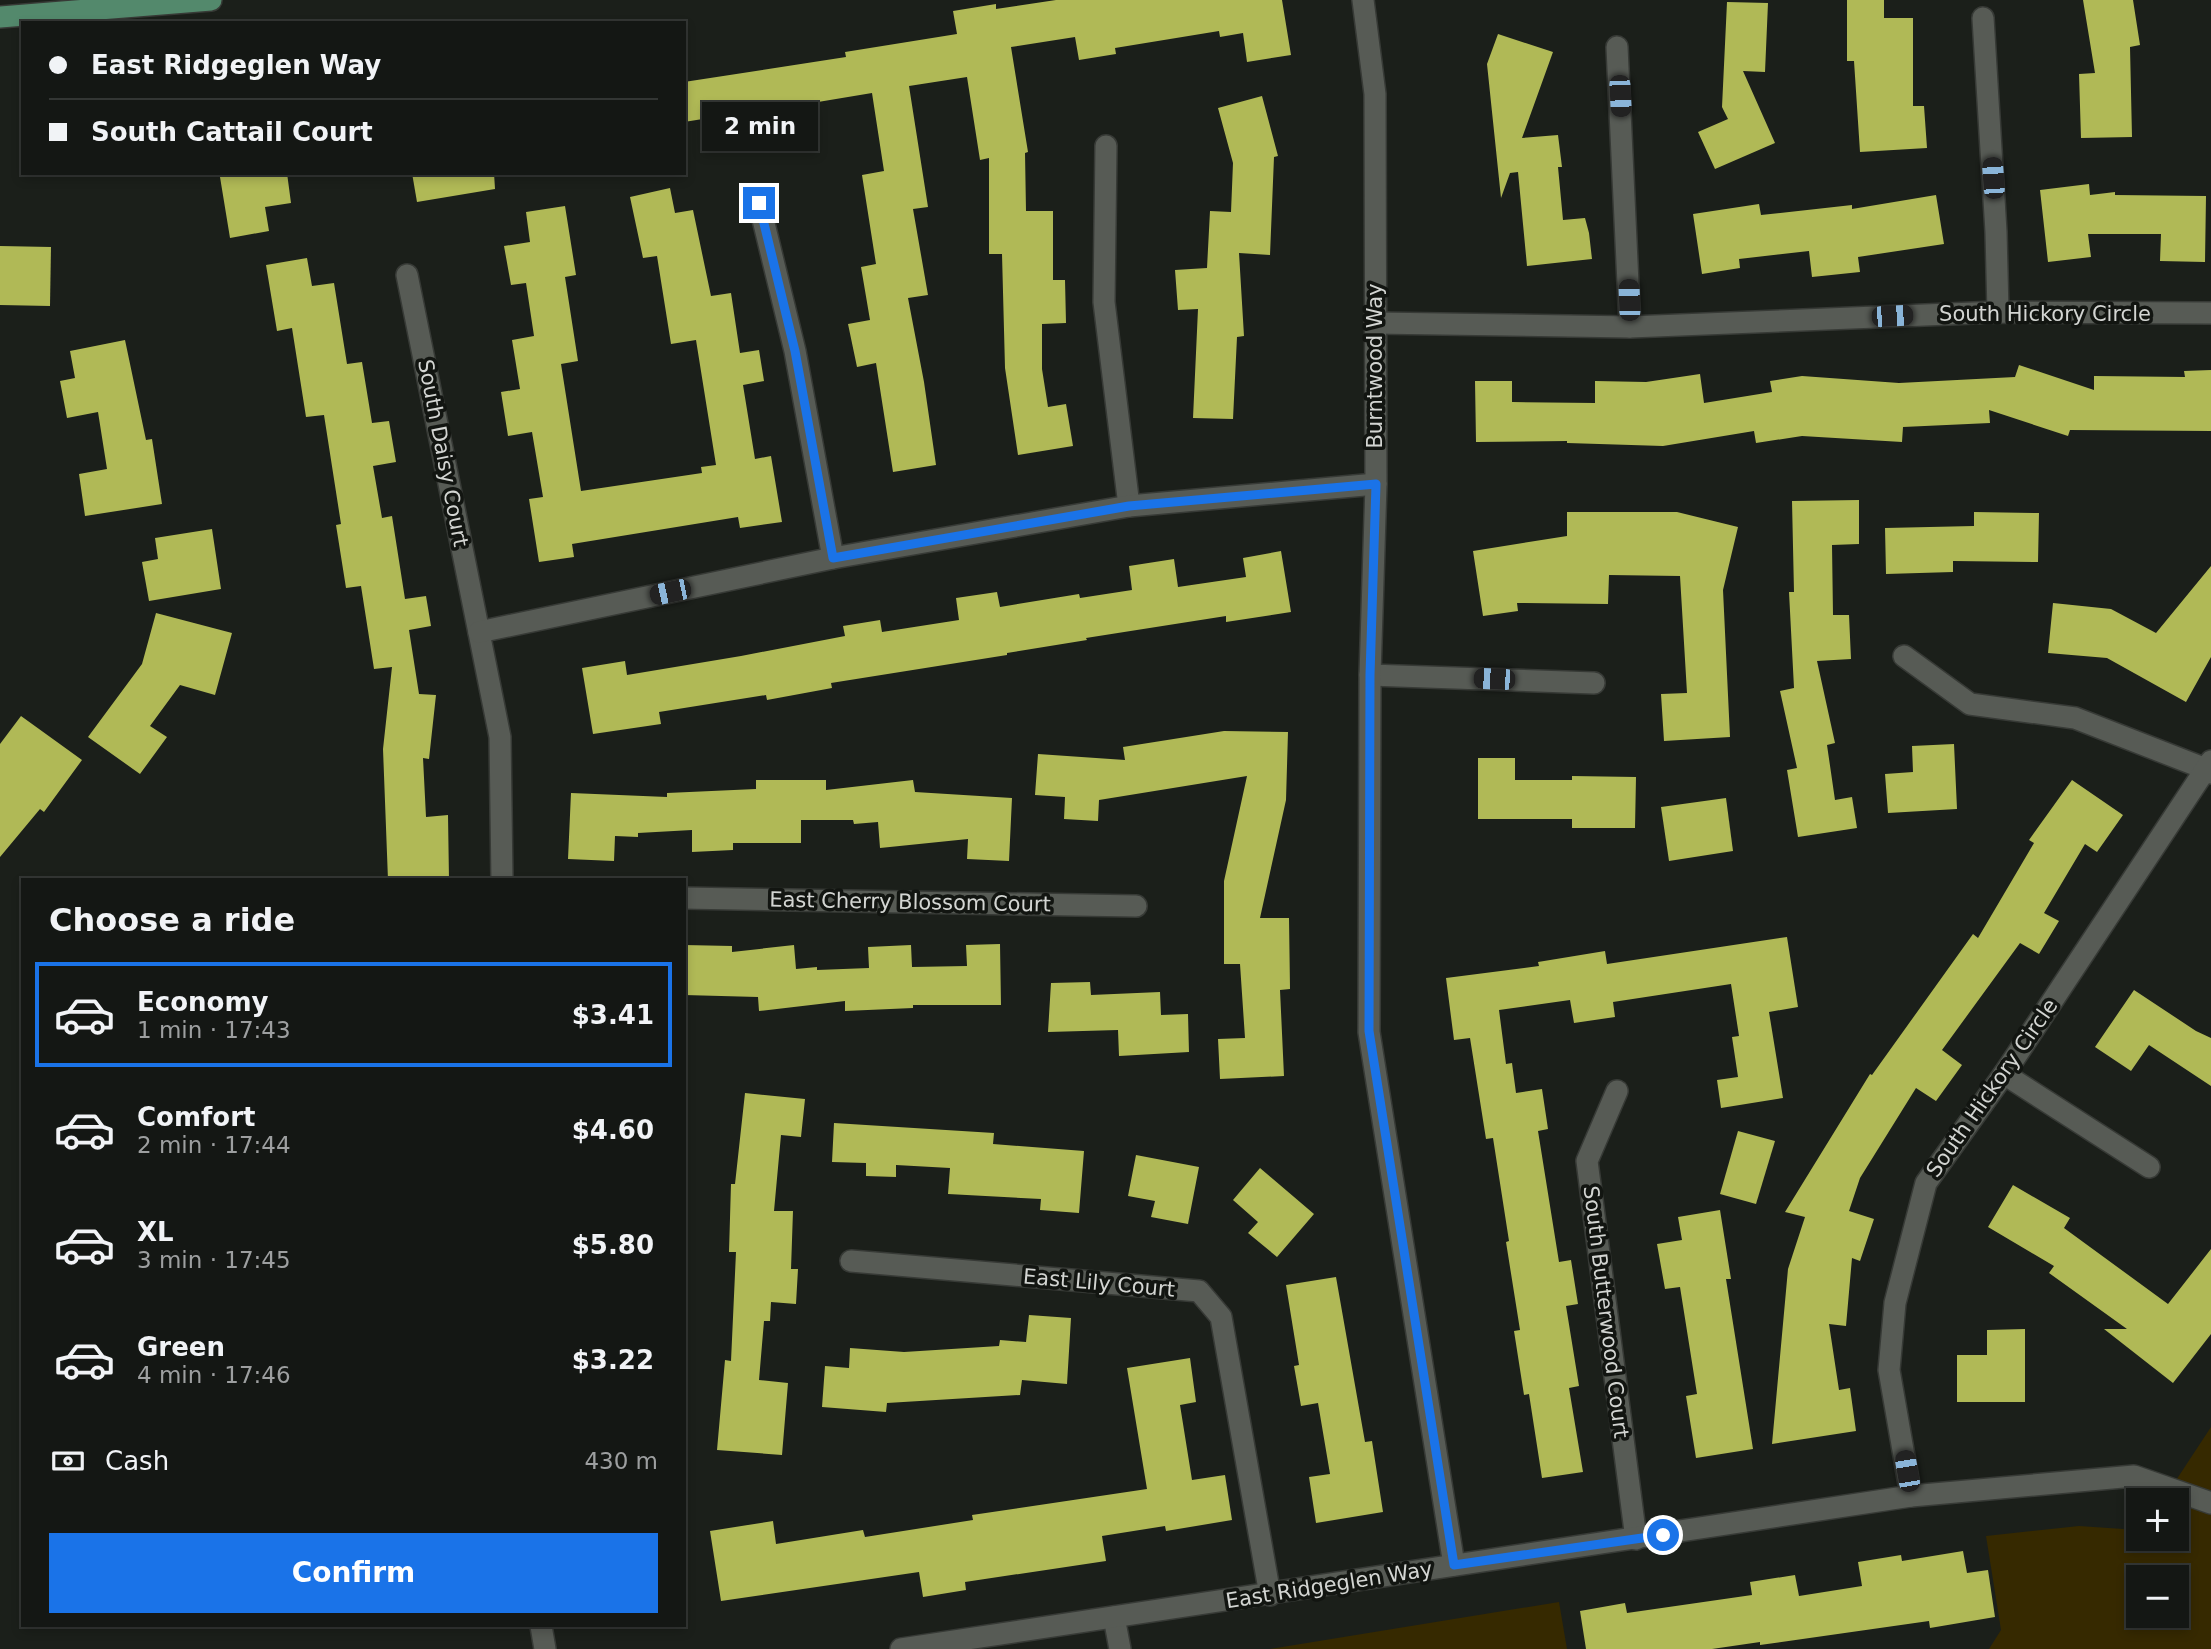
<!DOCTYPE html>
<meta charset="utf-8">
<style>
:root{--surface:#141714;--page:#212422;--text:#f1f3f6;--muted:#9d9fa0;--line:#333634;--accent:#1a73e8}
body{margin:0;font-family:"DejaVu Sans",sans-serif;background:var(--page);color:var(--text);height:100vh;display:flex;flex-direction:column;font-size:26px;white-space:nowrap}
*{box-sizing:border-box;margin:0}
p{font-size:23px;color:var(--muted)}
.icon{flex:none;width:38px;height:38px;fill:none;stroke:currentColor;stroke-width:2;stroke-linecap:round;stroke-linejoin:round}
.map{position:relative;flex:1;overflow:hidden}
.drawer{position:absolute;left:21px;top:878px;width:665px;height:749px;display:flex;flex-direction:column;background:var(--surface);border-radius:0px;box-shadow:0 4px 10px #0003,0 0 0 2px var(--line)}
.drawer>*{flex:none}
.hud{position:absolute;left:21px;top:21px;width:665px;height:154px;border-radius:0px;box-shadow:0 4px 10px #0003,0 0 0 2px var(--line);display:grid;align-content:center;height:154px;padding:0 28px;background:var(--surface)}
.buttons{position:absolute;left:2126px;top:1488px;display:grid;gap:14px}
.buttons a{display:grid;place-items:center;width:63px;height:63px;border-radius:0px;background:var(--surface);box-shadow:0 4px 10px #0003,0 0 0 2px var(--line);font-size:35px}
.end{position:absolute;width:32px;height:32px;margin:-16px;border:9px solid #1a73e8;background:#fff;box-shadow:0 0 0 4px #fff}
.from{border-radius:50%}
.bubble{position:absolute;height:49px;border-radius:0px;background:var(--surface);box-shadow:0 4px 10px #0003,0 0 0 2px var(--line);font-size:23px;font-weight:700;line-height:49px;text-align:center}
.car{position:absolute;width:21px;height:42px;margin:-21px -10px;border-radius:9px;box-shadow:0 0 5px 2px #0007;background:linear-gradient(#222 24%,#8ab4d8 0 40%,#222 0 76%,#8ab4d8 0 86%,#222 0)}
.hud b{display:flex;align-items:center;gap:24px;height:66px;font-size:26px}
.hud b+b{border-top:2px solid var(--line)}
.hud i{width:18px;height:18px;background:var(--text)}
ul{padding:0;list-style:none}
li{display:flex;align-items:center;gap:21px;height:105px;margin:0 14px 10px;padding:0 14px;border:4px solid transparent;border-radius:0px}
li div{flex:1}
li b{display:block;font-size:26px}
li em{font-style:normal;font-weight:700}
li.selected{border-color:var(--accent)}
li>.icon{width:63px;height:63px;stroke-width:1.5}
h2{padding:0 28px;font-size:32px;line-height:84px}
.pay{display:flex;align-items:center;gap:18px;height:77px;padding:0 28px;font-size:26px}
.pay p{margin-inline-start:auto}
.action{display:flex;gap:14px;margin-top:auto;padding:14px 28px}
.action a{flex:1;height:80px;border-radius:0px;background:var(--accent);color:#fff;font-size:28px;font-weight:700;line-height:80px;text-align:center}
.map>svg:first-child{display:block}
</style>
<div class="map">
<svg width="2211" height="1649" viewBox="0 0 2211 1649">
<rect width="100%" height="100%" fill="#1b1f1a"/>
<!-- green -->
<g fill="#362900" fill-rule="evenodd">
<path d="M2211 1427V1649H1989L2001 1630 1986 1536 2079 1526 2138 1530V1538H2177V1500H2163ZM2138 1577H2177V1615H2138Z"/>
<path d="M1559 1602 1567 1649H1270Z"/>
</g>
<!-- building -->
<g fill="#b0b956">
<path d="M1056 0H1282L1291 55 1247 62 1243 33 1220 37 1219 31 1115 48 1116 54 1079 60 1075 37 1011 47 1028 152 1025 153 1026 211H1053V280H1065L1066 323 1042 324V369L1048 407 1066 404 1073 446 1018 455 1005 368 1002 254H989V158L980 160 967 77 909 86 928 207 913 209 928 295 908 298 924 382 936 465 893 472 876 363 857 367 848 324 870 320 861 267 876 264 862 175 884 171 872 93 806 104 808 118 753 127 755 136 713 143 709 118 684 122V82L846 57 845 52 957 34 953 11 996 4V9Z"/>
<path d="M1847 0H1884V18H1913V106H1924L1927 148 1860 152 1854 61H1847Z"/>
<path d="M2083 0H2133L2140 45 2130 47 2132 137 2081 138 2079 74 2095 73Z"/>
<path d="M1727 2 1768 3 1765 72 1743 71 1775 143 1715 169 1698 132 1728 119 1722 107Z"/>
<path d="M1498 34 1553 52 1522 138 1558 135 1562 167H1558L1563 220 1585 218 1589 233 1592 259 1527 266 1518 172 1510 173 1501 198 1487 64Z"/>
<path d="M1262 96 1278 156 1274 157 1270 255 1239 253 1244 336 1237 337 1233 419 1193 418 1198 309 1178 310 1175 270 1207 268 1210 211 1231 212 1233 163 1218 108Z"/>
<path d="M244 173H287L291 203 265 207 269 231 230 238 220 177Z"/>
<path d="M412 173H494L495 189 417 202Z"/>
<path d="M2089 184 2090 195 2115 192V195L2206 196 2205 262 2160 261 2161 234H2088L2091 257 2048 262 2040 190Z"/>
<path d="M670 188 675 213 693 210 711 296 731 293 740 353 759 350 764 381 743 385 755 459 771 456 782 522 740 528 738 517 572 544 574 557 539 562 529 499 543 497 532 432 508 436 501 392 520 389 512 340 534 336 526 283 511 285 504 246 530 242 526 212 565 206 576 275 565 277 578 361 561 364 581 491 702 473 701 467 716 465 696 340 671 344 657 256 643 258 630 197Z"/>
<path d="M1936 195 1944 244 1858 257 1860 272 1812 277 1809 251 1739 259 1740 268 1702 274 1693 214 1759 204 1761 215 1852 205V209Z"/>
<path d="M0 246 51 247 50 306 0 305Z"/>
<path d="M307 258 312 286 334 283 347 364 362 362 372 423 389 421 396 462 373 466 382 518 392 516 405 599 426 596 431 626 409 630 419 694 436 695 429 759 423 758 426 817 448 815 449 880H388L383 749 392 667 374 669 361 586 346 588 336 525 341 524 324 415 306 417 292 328 277 331 266 265Z"/>
<path d="M125 340 146 440 152 439 162 504 85 516 79 474 107 469 98 412 67 418 60 381 75 378 70 351Z"/>
<path d="M2019 365 2094 390V376L2185 377 2184 371 2211 370V431L2070 430 2068 436 1989 410 1990 423 1903 427 1902 442 1802 436 1756 443 1754 431 1663 446 1567 443V441L1476 442 1475 381H1512V402L1595 403V381L1646 382 1700 374 1704 403 1772 392 1770 381 1802 376 1899 383 2015 377Z"/>
<path d="M1859 500V544L1832 545 1833 615H1849L1851 659 1817 661 1835 743 1827 745 1835 800 1852 797 1857 828 1798 837 1787 770 1797 768 1780 691 1794 688 1789 592H1794L1792 501Z"/>
<path d="M1567 512H1677L1738 527 1723 590 1730 737 1664 741 1661 694 1687 693 1680 576 1609 575 1608 604 1517 603 1518 611 1483 616 1473 551 1567 536Z"/>
<path d="M1974 512 2039 513 2038 562 1953 561V572L1886 574 1885 528 1974 526Z"/>
<path d="M212 529 221 589 149 601 142 562 158 559 155 538Z"/>
<path d="M1281 551 1291 612 1226 622V616L1086 638 1087 640 1007 653V655L831 683 832 688 767 700 766 695 659 712 661 724 593 734 582 668 625 661 627 675 741 656 845 636 843 626 880 620 882 632 959 620 956 598 997 592 1000 607 1079 594 1080 598 1132 590 1129 566 1174 559 1178 587 1246 577 1243 558Z"/>
<path d="M2211 566V657L2186 702 2107 658 2048 653 2053 603 2111 609 2156 633Z"/>
<path d="M156 613 232 633 215 695 180 685 150 726 167 737 140 774 88 737 142 664Z"/>
<path d="M21 716 82 760 44 812 40 809 0 857V744Z"/>
<path d="M1224 731 1288 732 1286 800 1260 918H1289L1290 989 1280 990 1284 1076 1220 1079 1218 1039 1245 1038 1240 964H1224V881L1247 776 1099 800 1098 821 1064 819 1065 797 1035 795 1038 754 1125 760 1123 747Z"/>
<path d="M1954 744 1957 809 1888 813 1885 774 1913 772 1912 746Z"/>
<path d="M1478 758H1515V780H1572V776L1636 777 1635 828H1572V819H1478Z"/>
<path d="M756 780H826V790L913 780 915 792 1012 798 1009 861 967 859 968 839 880 848 878 822 854 824 853 820H801V843H733V850L692 852V830L638 833V837L615 836 614 861 568 859 571 793 667 797V793L756 789Z"/>
<path d="M2072 780 2123 815 2097 852 2085 844 2044 913 2059 921 2039 954 2020 943 1942 1050 1962 1065 1936 1101 1916 1088 1860 1178 1849 1211 1874 1219 1860 1261 1852 1258 1846 1326 1829 1324 1839 1390 1850 1388 1856 1431 1772 1444 1788 1269 1805 1217 1785 1212 1870 1074 1872 1075 1973 934 1978 938 2034 843 2029 840Z"/>
<path d="M1726 798 1733 851 1669 861 1661 807Z"/>
<path d="M1787 937 1798 1007 1769 1012 1783 1098 1721 1108 1717 1080 1738 1077 1732 1037 1739 1036 1731 984 1613 1002 1615 1017 1574 1023 1570 1000 1499 1010 1506 1064 1512 1063 1516 1093 1542 1089 1548 1129 1538 1131 1559 1262 1571 1260 1578 1304 1566 1306 1579 1386 1569 1388 1583 1472 1542 1478 1529 1394 1524 1395 1514 1331 1520 1330 1506 1242 1509 1241 1493 1138 1486 1139 1470 1038 1454 1040 1446 978 1539 966 1538 962 1605 951 1607 964Z"/>
<path d="M1000 944 1001 1005H913V1008L845 1011V1001L759 1011 758 997 684 995V945L732 946V952L794 945 796 969 817 967V970L869 968 868 947 911 945 912 967 967 966 966 945Z"/>
<path d="M1090 982 1091 995 1160 992 1161 1015 1188 1014 1189 1052 1119 1056 1118 1030 1048 1032 1051 983Z"/>
<path d="M2134 990 2196 1031 2211 1038V1086L2149 1045 2131 1071 2095 1047Z"/>
<path d="M745 1093 805 1099 801 1137 781 1135 774 1211H793L791 1269H798L796 1304 771 1302 770 1321H764L759 1380 788 1383 782 1455 717 1450 725 1360 731 1361 736 1252H729L731 1184H735Z"/>
<path d="M834 1123 994 1133 993 1144 1084 1151 1079 1213 1040 1210 1041 1199 948 1194 950 1168 896 1165V1177L866 1176V1163L832 1162Z"/>
<path d="M1738 1131 1775 1141 1756 1204 1720 1194Z"/>
<path d="M1136 1155 1199 1167 1188 1224 1151 1217 1155 1201 1128 1196Z"/>
<path d="M1260 1168 1314 1214 1277 1257 1248 1233 1258 1222 1233 1200Z"/>
<path d="M2013 1185 2070 1218 2064 1228 2168 1304 2211 1249V1334L2173 1383 2104 1329H2127L2049 1273 2054 1266 1988 1227Z"/>
<path d="M1720 1210 1731 1279H1726L1753 1449 1696 1458 1686 1396 1697 1394 1680 1287 1665 1289 1657 1244 1682 1240 1678 1217Z"/>
<path d="M1336 1277 1365 1442 1372 1441 1383 1512 1316 1523 1309 1477 1330 1474 1318 1403 1301 1406 1294 1366 1299 1365 1286 1285Z"/>
<path d="M1029 1315 1071 1318 1067 1384 1022 1380 1020 1395 887 1403 886 1412 822 1407 825 1366 849 1368 850 1348 904 1352 999 1346 1000 1340 1026 1342Z"/>
<path d="M2025 1329V1402H1957V1355H1987V1330Z"/>
<path d="M1190 1358 1196 1402 1180 1405 1192 1480 1225 1475 1232 1520 1166 1531 1165 1526 1102 1536 1106 1561 965 1582 966 1590 923 1597 919 1572 721 1601 710 1531 773 1521 776 1544 863 1530 865 1537 973 1520 972 1515 1147 1489 1127 1368Z"/>
<path d="M1963 1551 1967 1573 1988 1570 1995 1617 1930 1628 1929 1621 1760 1645V1642L1712 1649H1586L1580 1611 1625 1603 1627 1613 1752 1595 1750 1582 1795 1575 1799 1596 1862 1586 1858 1562 1901 1555 1902 1561Z"/>
</g>
<g fill="none" stroke-linecap="round" stroke-linejoin="round">
<!-- street casing -->
<g stroke="#373a36" stroke-width="24">
<g id="street">
<path d="M1983 18 1996 232 1998 312"/>
<path d="M1617 47 1630 327"/>
<path d="M1106 146 1104 302 1129 506"/>
<path d="M759 203 795 351 833 558"/>
<path d="M407 275 500 737 502 880"/>
<path d="M1375 323 1630 327 1998 312 2211 313"/>
<path d="M479 632 833 558 1129 506 1376 484"/>
<path d="M1904 656 1970 704 2075 718 2206 769 2211 773"/>
<path d="M1370 675 1594 683"/>
<path d="M684 898 1136 906"/>
<path d="M2004 1074 2149 1167"/>
<path d="M1617 1091 1587 1161 1636 1539"/>
<path d="M851 1261 1199 1291 1221 1317 1270 1595"/>
<path d="M1911 1496 1889 1370 1895 1303 1926 1183 2004 1074 2211 761"/>
<path d="M1114 1617 1120 1649"/>
<path d="M541 1626 545 1649"/>
</g>
</g>
<!-- secondary casing -->
<g stroke="#373a36" stroke-width="24">
<g id="secondary">
<path d="M1363 0 1375 94 1376 484 1370 675 1369 1032 1454 1565"/>
<path d="M901 1649 1911 1496 2134 1476 2211 1503"/>
</g>
</g>
<!-- primary casing -->
<g stroke="#373a36" stroke-width="24">
<path id="primary" d="M0 17 211 0"/>
</g>
<!-- street -->
<use href="#street" stroke="#575b55" stroke-width="21"/>
<!-- secondary -->
<use href="#secondary" stroke="#575b55" stroke-width="21"/>
<!-- primary -->
<use href="#primary" stroke="#53896c" stroke-width="21"/>
</g>
<g fill="none" stroke-linecap="round" stroke-linejoin="round">
<!-- route -->
<path stroke="#1a73e8" stroke-width="9" d="M759 203 795 351 833 558 1129 506 1376 484 1370 675 1369 1031 1454 1565 1663 1535"/>
</g>
<g text-anchor="middle" dominant-baseline="central" stroke-width="7" stroke-linejoin="round" paint-order="stroke">
<!-- street labels -->
<g font-size="21" fill="#d3d5d2" stroke="#121511">
<text x="2045" y="314">South Hickory Circle</text>
<text transform="translate(1375 366) rotate(-90)">Burntwood Way</text>
<text transform="translate(443 453) rotate(79)">South Daisy Court</text>
<text transform="translate(910 902) rotate(1)">East Cherry Blossom Court</text>
<text transform="translate(1992 1088) rotate(-55)">South Hickory Circle</text>
<text transform="translate(1099 1283) rotate(5)">East Lily Court</text>
<text transform="translate(1606 1312) rotate(83)">South Butterwood Court</text>
<text transform="translate(1329 1585) rotate(-9)">East Ridgeglen Way</text>
</g>
</g>
</svg>
<div class="buttons">
<a>+</a>
<a>−</a>
</div>
<i class="end from" style="left:1663px;top:1535px"></i>
<i class="end" style="left:759px;top:203px"></i>
<div class="bubble" style="left:702px;top:102px;width:116px">2 min</div>
<i class="car" style="left:1620px;top:96px;rotate:177deg"></i>
<i class="car" style="left:1993px;top:178px;rotate:356deg"></i>
<i class="car" style="left:1629px;top:300px;rotate:358deg"></i>
<i class="car" style="left:1892px;top:316px;rotate:87deg"></i>
<i class="car" style="left:670px;top:592px;rotate:258deg"></i>
<i class="car" style="left:1494px;top:679px;rotate:272deg"></i>
<i class="car" style="left:1907px;top:1471px;rotate:350deg"></i>
<div class="hud">
<b><i class="from"></i>East Ridgeglen Way</b>
<b><i></i>South Cattail Court</b>
</div>
<section class="drawer">
<h2>Choose a ride</h2>
<ul>
<li class="selected"><svg class="icon" aria-label="car" viewBox="0 0 24 24"><path d="M5 17H2v-5l4-1 3-4h7l3 4 3 1v5h-3M9 17h6M6 11h13"/><circle cx="7" cy="17" r="2"/><circle cx="17" cy="17" r="2"/></svg><div><b>Economy</b><p>1 min · 17:43</p></div><em>$3.41</em></li>
<li><svg class="icon" aria-label="car" viewBox="0 0 24 24"><path d="M5 17H2v-5l4-1 3-4h7l3 4 3 1v5h-3M9 17h6M6 11h13"/><circle cx="7" cy="17" r="2"/><circle cx="17" cy="17" r="2"/></svg><div><b>Comfort</b><p>2 min · 17:44</p></div><em>$4.60</em></li>
<li><svg class="icon" aria-label="car" viewBox="0 0 24 24"><path d="M5 17H2v-5l4-1 3-4h7l3 4 3 1v5h-3M9 17h6M6 11h13"/><circle cx="7" cy="17" r="2"/><circle cx="17" cy="17" r="2"/></svg><div><b>XL</b><p>3 min · 17:45</p></div><em>$5.80</em></li>
<li><svg class="icon" aria-label="car" viewBox="0 0 24 24"><path d="M5 17H2v-5l4-1 3-4h7l3 4 3 1v5h-3M9 17h6M6 11h13"/><circle cx="7" cy="17" r="2"/><circle cx="17" cy="17" r="2"/></svg><div><b>Green</b><p>4 min · 17:46</p></div><em>$3.22</em></li>
</ul>
<div class="pay"><svg class="icon" aria-label="cash" viewBox="0 0 24 24"><path d="M3 7h18v10H3z"/><circle cx="12" cy="12" r="2"/></svg>Cash<p>430 m</p></div>
<div class="action"><a>Confirm</a></div>
</section>
</div>
